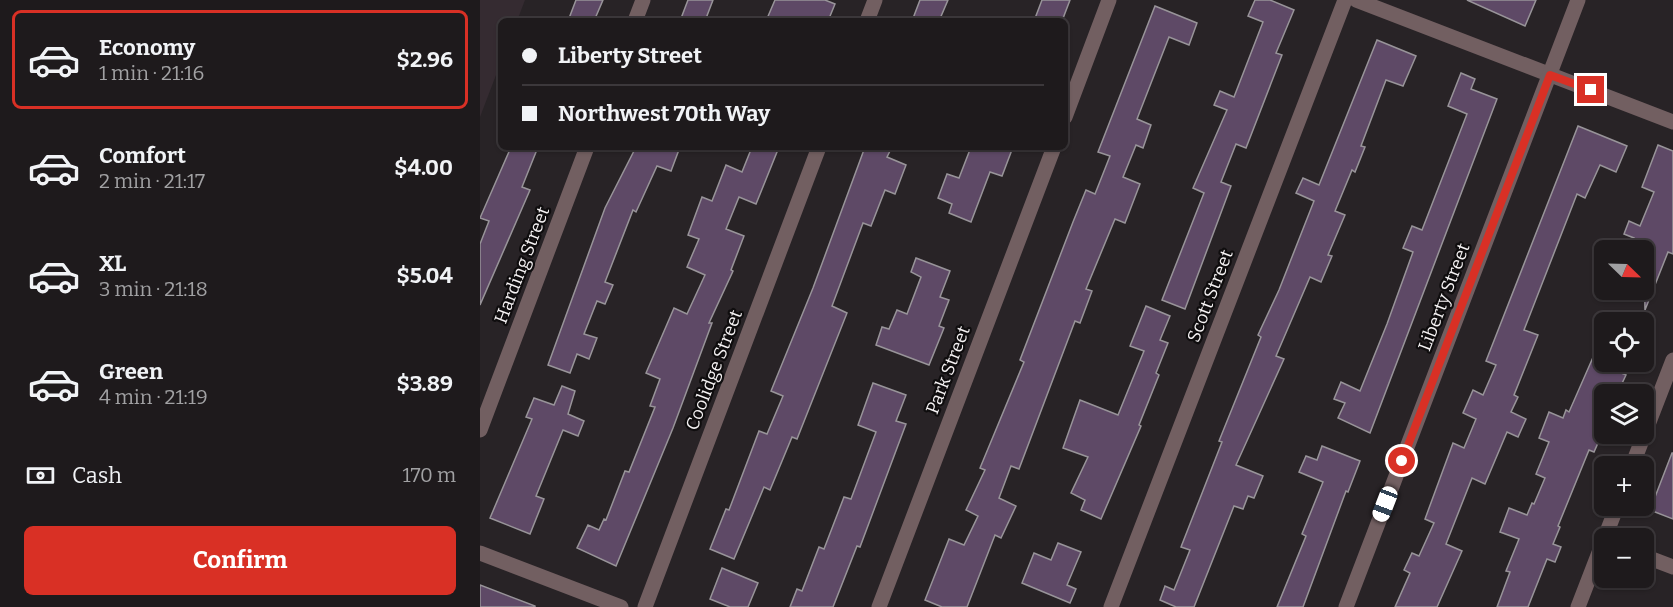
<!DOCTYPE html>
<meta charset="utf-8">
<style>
:root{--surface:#1e1a1c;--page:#2b2729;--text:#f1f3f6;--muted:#a1a1a3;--line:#3c383b;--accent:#d93025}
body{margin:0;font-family:Bitter,serif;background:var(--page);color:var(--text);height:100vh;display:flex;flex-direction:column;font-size:22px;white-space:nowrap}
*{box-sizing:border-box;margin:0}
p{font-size:20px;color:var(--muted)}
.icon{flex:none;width:33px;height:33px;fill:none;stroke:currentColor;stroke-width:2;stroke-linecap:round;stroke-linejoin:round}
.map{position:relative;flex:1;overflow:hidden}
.sheet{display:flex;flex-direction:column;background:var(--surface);width:480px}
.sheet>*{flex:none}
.hud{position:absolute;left:18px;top:18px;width:570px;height:132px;border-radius:9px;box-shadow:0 2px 4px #0004,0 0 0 2px var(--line);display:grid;align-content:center;height:132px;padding:0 24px;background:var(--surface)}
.needle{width:39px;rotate:113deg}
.buttons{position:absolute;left:1114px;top:240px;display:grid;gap:12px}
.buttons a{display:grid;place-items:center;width:60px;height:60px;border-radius:9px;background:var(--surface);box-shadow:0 2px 4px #0004,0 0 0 2px var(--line);font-size:30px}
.end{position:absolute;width:27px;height:27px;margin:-14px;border:8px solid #d93025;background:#fff;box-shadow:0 0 0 3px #fff}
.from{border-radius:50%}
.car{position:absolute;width:18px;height:36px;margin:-18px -9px;border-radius:8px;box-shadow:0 0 4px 2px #0007;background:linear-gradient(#fff 24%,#345 0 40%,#fff 0 76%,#345 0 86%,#fff 0)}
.hud b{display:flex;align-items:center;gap:21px;height:57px;font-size:22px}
.hud b+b{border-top:2px solid var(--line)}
.hud i{width:15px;height:15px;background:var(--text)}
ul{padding:10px 0 0;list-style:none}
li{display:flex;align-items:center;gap:18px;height:99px;margin:0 12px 9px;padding:0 12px;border:3px solid transparent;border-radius:9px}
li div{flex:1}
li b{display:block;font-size:22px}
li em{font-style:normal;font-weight:700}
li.on{border-color:var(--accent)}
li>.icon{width:54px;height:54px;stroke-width:1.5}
.pay{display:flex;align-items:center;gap:15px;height:66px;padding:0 24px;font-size:22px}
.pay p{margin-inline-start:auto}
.action{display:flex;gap:12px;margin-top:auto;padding:12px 24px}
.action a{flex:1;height:69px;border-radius:9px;background:var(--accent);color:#fff;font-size:24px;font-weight:700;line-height:69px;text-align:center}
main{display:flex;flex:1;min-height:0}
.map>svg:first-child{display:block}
</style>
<main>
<section class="sheet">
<ul>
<li class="on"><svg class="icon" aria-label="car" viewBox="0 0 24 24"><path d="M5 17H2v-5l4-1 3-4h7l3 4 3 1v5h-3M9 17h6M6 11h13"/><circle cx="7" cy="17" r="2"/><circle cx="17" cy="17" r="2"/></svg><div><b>Economy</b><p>1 min · 21:16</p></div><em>$2.96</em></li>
<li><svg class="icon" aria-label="car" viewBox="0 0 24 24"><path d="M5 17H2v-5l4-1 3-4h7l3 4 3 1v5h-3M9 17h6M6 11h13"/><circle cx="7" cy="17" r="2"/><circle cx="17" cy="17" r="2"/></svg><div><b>Comfort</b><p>2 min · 21:17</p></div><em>$4.00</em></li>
<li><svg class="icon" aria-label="car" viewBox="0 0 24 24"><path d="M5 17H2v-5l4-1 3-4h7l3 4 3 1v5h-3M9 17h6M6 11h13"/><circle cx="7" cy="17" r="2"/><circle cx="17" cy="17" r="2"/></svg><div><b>XL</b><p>3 min · 21:18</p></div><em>$5.04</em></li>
<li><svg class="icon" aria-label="car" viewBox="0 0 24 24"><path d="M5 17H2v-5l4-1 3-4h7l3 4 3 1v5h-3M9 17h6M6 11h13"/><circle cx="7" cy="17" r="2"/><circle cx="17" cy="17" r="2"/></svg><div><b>Green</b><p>4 min · 21:19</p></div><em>$3.89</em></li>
</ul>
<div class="pay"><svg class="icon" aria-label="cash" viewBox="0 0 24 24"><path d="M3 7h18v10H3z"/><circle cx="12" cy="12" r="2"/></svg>Cash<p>170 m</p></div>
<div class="action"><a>Confirm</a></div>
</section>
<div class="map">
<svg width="1193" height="607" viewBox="0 0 1193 607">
<rect width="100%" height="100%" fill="#282326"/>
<!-- built -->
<path fill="#352b31" d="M0 0H45L37 21H21V62L0 117Z"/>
<!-- building -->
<g fill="#5e4966" stroke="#989499" stroke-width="1.5">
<path d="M96 0H123L114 21H88Z"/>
<path d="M208 0H233L225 21H200Z"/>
<path d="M295 0H345L355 4 348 21H286Z"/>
<path d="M440 0H468L459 21H432Z"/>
<path d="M562 0H590L582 21H554Z"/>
<path d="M775 0H790L814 10 796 53 802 55 766 148 756 144 741 182 751 186 705 309 682 300 724 193 713 188 747 110 734 105 740 91 754 97 783 22 768 16Z"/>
<path d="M987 0H1056L1045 26Z"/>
<path d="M675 6 717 23 709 45 689 37 657 119 671 125 663 148 656 145 643 177 660 184 645 223 635 219 606 289 612 291 600 323 595 321 539 469 531 466 519 498 536 506 521 538 515 535 487 607H462L445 600 469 539 484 545 498 516 486 510 505 470 500 468 544 362 540 360 593 222 606 190 615 194 630 156 618 152Z"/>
<path d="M897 40 936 56 923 86 906 80 881 146 885 147 875 172 872 170 855 211 865 215 848 255 852 256 841 282 830 277 796 356 804 359 756 465 783 476 774 498 768 496 763 509 754 506 714 607H696L680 600 685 586 694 590 710 550 701 547 742 442 739 441 781 337 778 335 799 290 834 201 816 193 823 178 839 185Z"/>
<path d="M981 73 995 79 991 89 1017 99 890 433 858 418 865 403 854 399 861 382 880 391 907 324 933 252 923 248 932 226 942 230 987 114 968 106Z"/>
<path d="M1098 126 1147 146 1136 172 1120 165 1105 198 1097 194 1044 330 1058 335 1034 395 1038 397 1031 412 1046 419 1038 437 1027 432 1005 484 992 478 966 544 982 551 957 607H915L930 573 924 570 932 553 939 556 954 523 945 519 973 443 984 448 996 419 983 413 993 390 1003 395 1016 365 1006 361Z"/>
<path d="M1178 145 1193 151V254L1188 252 1165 310 1164 250H1149L1154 238 1144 234 1149 221 1160 226 1174 192 1162 187Z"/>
<path d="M31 147H58L42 187 50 190 0 305V244L9 221 0 218Z"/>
<path d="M156 147H200L191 171 177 166 156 212 153 210 125 282 133 285 125 304 117 301 104 334 117 338 109 359 97 354 90 373 68 365 125 208Z"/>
<path d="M272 147H299L276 204 259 197 246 229 264 236 251 270 253 271 229 323H232L193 428 136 566 97 548 108 525 119 530 124 519 126 520 145 471 149 472 175 407 170 406 180 379 166 373 194 308 207 314 225 275 207 267 219 239 208 235 222 197 232 201 246 165 262 172Z"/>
<path d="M385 147H412L407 157 426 165 415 194 405 190 391 226 383 223 352 306 367 313 317 439 312 437 290 490 284 487 254 559 230 549 246 509 249 510 279 431 287 434 303 396 291 391 333 288Z"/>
<path d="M491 147H533L522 176 510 172 491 222 469 213 472 204 458 198 467 174 479 178Z"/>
<path d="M436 258 470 271 460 297 469 300 459 326 464 328 449 365 396 345 402 327 409 329 417 310 427 314 441 277 431 272Z"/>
<path d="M666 306 690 316 680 340 688 343 676 373 679 375 659 425 661 426 621 519 601 510 605 500 591 493 608 457 583 448 600 400 638 415 664 351 650 346Z"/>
<path d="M1125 330V366L1146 375 1137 394H1125V427L1114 452 1109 450 1078 526 1080 527 1073 544 1081 547 1075 562 1067 559 1048 607H1017L1030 572 1026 571 1039 539 1020 532 1029 508 1047 515 1052 503 1054 504 1065 478 1056 474 1069 442 1059 438 1069 412 1083 418 1086 410 1089 412Z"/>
<path d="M393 383 426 395 416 421 426 424 420 440 380 547 377 546 353 607H310L317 589 322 591 339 547 344 549 364 497 371 499 396 432 378 425Z"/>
<path d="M82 386 95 391 88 414 104 421 98 436 83 430 56 496 64 499 50 534 10 518 52 419 46 417 54 398 74 405Z"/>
<path d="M842 446 880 461 868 492 866 491 823 607H797L826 536 822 534 843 482 819 472 826 456 837 460Z"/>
<path d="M1192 453H1193V519L1170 510Z"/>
<path d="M578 543 601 552 587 585 596 589 590 603 542 583 554 553 571 560Z"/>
<path d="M242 568 278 583 268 607H250L230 599Z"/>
<path d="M0 585 55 606V607H0Z"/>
</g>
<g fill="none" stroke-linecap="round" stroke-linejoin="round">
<!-- minor -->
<g stroke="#725f61" stroke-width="15">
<path d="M876 0 1193 122"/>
<path d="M155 21 163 0"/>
<path d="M387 21 395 0"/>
<path d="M585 117 629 0"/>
<path d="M0 430 107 147"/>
<path d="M1152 466 1193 360"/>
<path d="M0 553 141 607"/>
<path d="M1164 556 1193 567"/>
<path d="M165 607 339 147"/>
<path d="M399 607 574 147"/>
<path d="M631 607 865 0"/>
<path d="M866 607 1098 0"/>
<path d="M1098 607 1137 506"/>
</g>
</g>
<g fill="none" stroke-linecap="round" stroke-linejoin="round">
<!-- route -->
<path stroke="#d93025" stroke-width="8" d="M922 461 1070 75 1111 90"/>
</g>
<g text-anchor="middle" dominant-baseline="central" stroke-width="4.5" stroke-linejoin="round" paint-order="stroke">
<!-- street labels -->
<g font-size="18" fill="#f6f3f4" stroke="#0f0d0e">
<text transform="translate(42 265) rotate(-69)">Harding Street</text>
<text transform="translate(730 296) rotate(-69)">Scott Street</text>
<text transform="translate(964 297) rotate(-69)">Liberty Street</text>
<text transform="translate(234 370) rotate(-69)">Coolidge Street</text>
<text transform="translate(468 370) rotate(-69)">Park Street</text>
</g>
</g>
</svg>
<div class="buttons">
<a><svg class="needle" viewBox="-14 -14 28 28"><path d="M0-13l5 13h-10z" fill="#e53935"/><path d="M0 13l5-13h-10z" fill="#a1a1a3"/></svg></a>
<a><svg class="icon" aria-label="locate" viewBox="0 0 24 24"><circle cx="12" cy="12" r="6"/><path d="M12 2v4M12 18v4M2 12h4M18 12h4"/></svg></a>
<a><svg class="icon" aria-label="layers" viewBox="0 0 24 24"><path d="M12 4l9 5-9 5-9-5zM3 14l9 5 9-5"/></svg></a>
<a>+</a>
<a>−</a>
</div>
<i class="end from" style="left:922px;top:461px"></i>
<i class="end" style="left:1111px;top:90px"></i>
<i class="car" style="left:905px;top:504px;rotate:201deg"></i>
<div class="hud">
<b><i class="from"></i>Liberty Street</b>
<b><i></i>Northwest 70th Way</b>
</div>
</div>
</main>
